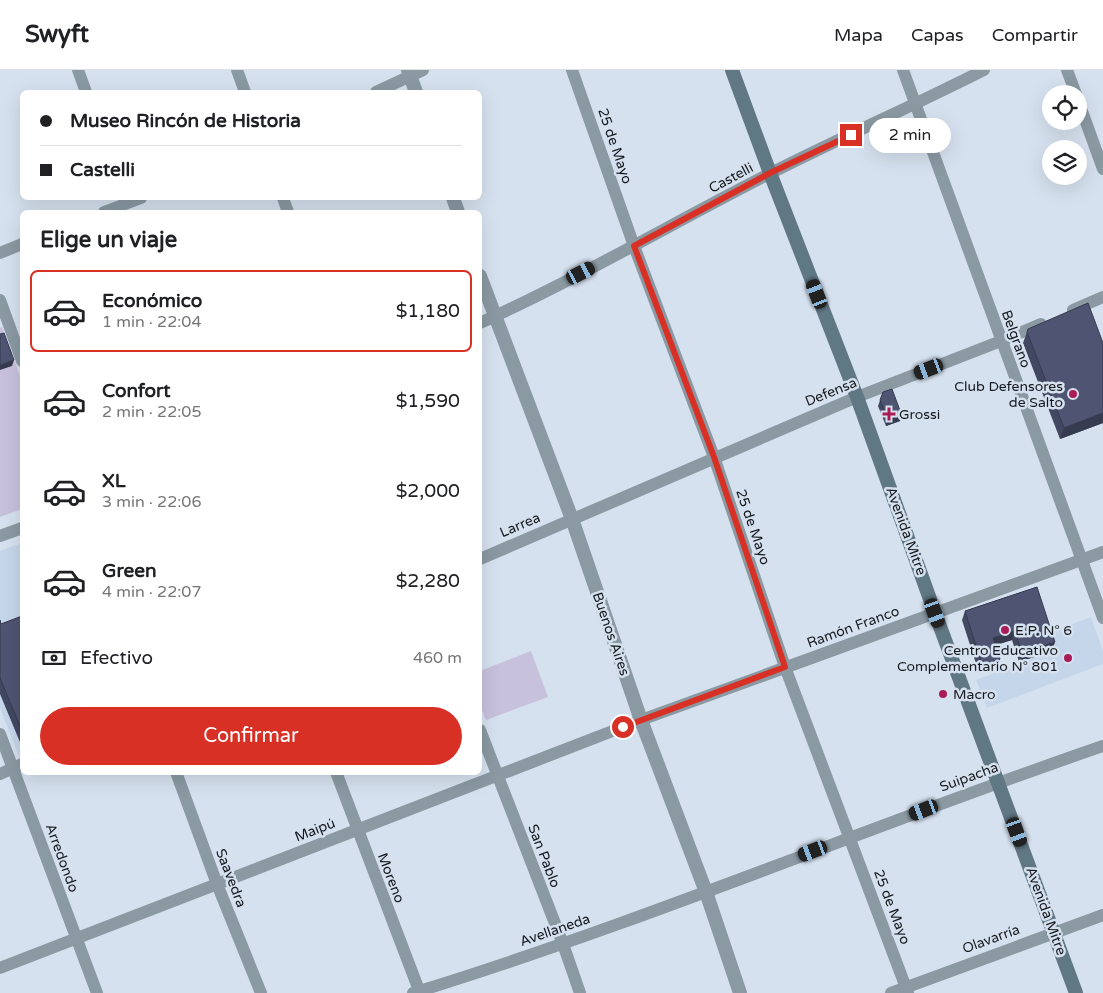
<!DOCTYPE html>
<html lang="es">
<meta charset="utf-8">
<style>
:root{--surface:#fff;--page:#f6f6f6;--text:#202124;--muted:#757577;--line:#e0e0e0;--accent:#d93025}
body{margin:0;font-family:"Varela Round",sans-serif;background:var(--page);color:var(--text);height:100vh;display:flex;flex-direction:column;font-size:19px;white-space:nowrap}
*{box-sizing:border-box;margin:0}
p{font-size:16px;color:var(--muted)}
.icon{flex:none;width:28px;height:28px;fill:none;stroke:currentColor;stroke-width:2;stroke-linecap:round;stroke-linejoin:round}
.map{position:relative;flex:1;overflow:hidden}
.sheet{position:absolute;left:20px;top:140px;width:462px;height:565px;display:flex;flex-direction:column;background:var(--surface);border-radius:8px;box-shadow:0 5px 20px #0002}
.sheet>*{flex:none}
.guide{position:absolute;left:20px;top:20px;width:462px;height:110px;border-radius:8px;box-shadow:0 5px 20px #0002;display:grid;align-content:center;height:110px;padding:0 20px;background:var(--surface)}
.controls{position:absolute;left:1042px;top:15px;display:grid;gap:10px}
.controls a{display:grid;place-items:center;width:45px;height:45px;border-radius:50%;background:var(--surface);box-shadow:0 5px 20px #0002;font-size:25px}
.end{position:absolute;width:22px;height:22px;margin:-11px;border:6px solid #d93025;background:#fff;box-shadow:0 0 0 2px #fff}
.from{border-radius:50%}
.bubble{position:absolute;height:35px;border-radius:18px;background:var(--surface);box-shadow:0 5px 20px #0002;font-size:16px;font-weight:600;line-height:35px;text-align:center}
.car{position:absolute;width:15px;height:30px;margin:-15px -8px;border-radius:6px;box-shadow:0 0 4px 1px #0007;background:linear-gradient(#222 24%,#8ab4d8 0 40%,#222 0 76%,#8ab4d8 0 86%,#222 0)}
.guide b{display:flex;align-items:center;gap:18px;height:48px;font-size:19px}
.guide b+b{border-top:1px solid var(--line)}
.guide i{width:12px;height:12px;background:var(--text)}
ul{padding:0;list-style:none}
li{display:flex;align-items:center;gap:15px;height:82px;margin:0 10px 8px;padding:0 10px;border:2px solid transparent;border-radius:8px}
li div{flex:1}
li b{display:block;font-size:19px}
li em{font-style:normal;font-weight:600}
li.current{border-color:var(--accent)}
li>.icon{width:45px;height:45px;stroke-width:1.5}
h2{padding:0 20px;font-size:22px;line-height:60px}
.pay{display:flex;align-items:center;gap:12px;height:55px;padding:0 20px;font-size:19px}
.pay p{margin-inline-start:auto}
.action{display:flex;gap:10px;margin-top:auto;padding:10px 20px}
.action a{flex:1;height:58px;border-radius:30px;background:var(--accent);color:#fff;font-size:20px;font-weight:600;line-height:58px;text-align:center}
header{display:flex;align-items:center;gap:30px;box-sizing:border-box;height:70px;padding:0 25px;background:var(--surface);border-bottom:1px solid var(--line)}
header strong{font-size:24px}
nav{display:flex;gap:28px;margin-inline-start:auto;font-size:18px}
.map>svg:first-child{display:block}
</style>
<header>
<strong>Swyft</strong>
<nav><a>Mapa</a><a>Capas</a><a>Compartir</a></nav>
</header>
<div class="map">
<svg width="1103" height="923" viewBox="0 0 1103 923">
<rect width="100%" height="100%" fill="#d6e1ef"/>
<!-- built -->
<g fill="#c6d6ea">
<path d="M22 473V694L0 638V481Z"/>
<path d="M1091 547 1103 581V594L987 638 976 610 1049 582 1043 565Z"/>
</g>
<!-- green -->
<g fill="#c8c1dc">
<path d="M2 257 22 311V439L0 447V258Z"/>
<path d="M531 581 548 627 486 650 480 635V601Z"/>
</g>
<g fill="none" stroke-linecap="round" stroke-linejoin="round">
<!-- minor -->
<g stroke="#8a99a2" stroke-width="12">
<path d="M78 0 86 22"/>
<path d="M237 0 245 22"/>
<path d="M572 0 634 176 714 387 785 597 908 923"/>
<path d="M903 0 1103 548"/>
<path d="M1067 0 1076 24"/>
<path d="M376 22 423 0"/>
<path d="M1079 33 1103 99"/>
<path d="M283 128 288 142"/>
<path d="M104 142 141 128"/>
<path d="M0 183 22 174"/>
<path d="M0 230 22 291"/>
<path d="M1073 240 1103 227"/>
<path d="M480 253C579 208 673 153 769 104 840 68 913 36 984 0"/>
<path d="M0 466 22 458"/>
<path d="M480 489 857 327 1001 271 1041 254"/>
<path d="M480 660 563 874 580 923"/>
<path d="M0 664 97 923"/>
<path d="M176 702 217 814 261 923"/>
<path d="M336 702 420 923"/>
<path d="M0 704 22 694"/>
<path d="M0 898 641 650 1103 482"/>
<path d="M413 923C647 851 872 755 1103 676"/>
<path d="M891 923 1103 845"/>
</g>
<!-- tertiary -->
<g stroke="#8a99a2" stroke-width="14">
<path d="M408 0 416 22"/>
<path d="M453 128 458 142"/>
<path d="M480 206 572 449 641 650 706 822 740 923"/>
</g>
<!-- secondary -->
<path stroke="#607784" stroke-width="14" d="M732 0 770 103 857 327 935 543 1076 923"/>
</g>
<!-- wall -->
<g fill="#434862">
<path d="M1028 259 1103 273V353L1060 369 1023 273Z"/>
<path d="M883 322 902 346 900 351 886 356 878 336Z"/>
<path d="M1037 517 1052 581 1019 592 1012 570 995 575 997 598 979 603 962 550 965 541Z"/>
<path d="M22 546V677L0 624V550L1 554Z"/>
</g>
<!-- shaded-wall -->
<g fill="#373b50">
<path d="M14 290 12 296 0 300V295Z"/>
<path d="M1103 343V353L1060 369 1064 358Z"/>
<path d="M902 346 900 351 886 356 888 350Z"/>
<path d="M1015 561 1012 570 990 577 993 568Z"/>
<path d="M1055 572 1052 581 1019 592 1022 583Z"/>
<path d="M1000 589 997 598 979 603 982 595Z"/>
</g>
<!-- building -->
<g fill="#4e5472" stroke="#373b50">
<path d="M1088 233 1103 273V343L1064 358 1027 262 1028 259Z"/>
<path d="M4 263 14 290 0 295V264Z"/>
<path d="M892 319 902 346 888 350 880 330 883 322Z"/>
<path d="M1037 517 1055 572 1022 583 1015 561 993 568 1000 589 982 595 965 541Z"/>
<path d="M22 546V661L0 608V550L1 554Z"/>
</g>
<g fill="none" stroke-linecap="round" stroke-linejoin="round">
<!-- route -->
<path stroke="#d93025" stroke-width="6" d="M623 657 785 597 714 387 634 176 770 103 851 65"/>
</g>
<!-- markers -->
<g fill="#ab1c57" stroke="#d6e1ef" stroke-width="2">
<circle cx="1073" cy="324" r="5"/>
<path d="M886.5 336.5h5v5h5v5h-5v5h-5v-5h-5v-5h5z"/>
<circle cx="1005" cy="560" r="5"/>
<circle cx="1068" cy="588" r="5"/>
<circle cx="943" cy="624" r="5"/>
</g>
<g text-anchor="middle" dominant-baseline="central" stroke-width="5" stroke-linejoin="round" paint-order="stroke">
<!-- street labels -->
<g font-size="14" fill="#15191e" stroke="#d6e1ef">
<text transform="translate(615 76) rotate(71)">25 de Mayo</text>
<text transform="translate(731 108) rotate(-28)">Castelli</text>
<text transform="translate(1016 269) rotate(70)">Belgrano</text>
<text transform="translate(831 322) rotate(-22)">Defensa</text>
<text transform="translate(520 455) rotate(-23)">Larrea</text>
<text transform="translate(753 457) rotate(71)">25 de Mayo</text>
<text transform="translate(906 461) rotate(70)">Avenida Mitre</text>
<text transform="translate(853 557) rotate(-20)">Ramón Franco</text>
<text transform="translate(611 564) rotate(71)">Buenos Aires</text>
<text transform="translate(969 707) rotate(-20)">Suipacha</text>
<text transform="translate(315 760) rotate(-21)">Maipú</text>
<text transform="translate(544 786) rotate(69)">San Pablo</text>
<text transform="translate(62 788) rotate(70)">Arredondo</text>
<text transform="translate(231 808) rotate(69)">Saavedra</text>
<text transform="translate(391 808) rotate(69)">Moreno</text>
<text transform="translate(892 837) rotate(69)">25 de Mayo</text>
<text transform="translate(1046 841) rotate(70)">Avenida Mitre</text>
<text transform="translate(555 860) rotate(-19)">Avellaneda</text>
<text transform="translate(991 869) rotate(-20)">Olavarría</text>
</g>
<!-- poi labels -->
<g font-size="14" fill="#15191e" stroke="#d6e1ef" text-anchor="start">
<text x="1063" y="316" text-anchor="end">Club Defensores<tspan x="1063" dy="16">de Salto</tspan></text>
<text x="899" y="344">Grossi</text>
<text x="1015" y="560">E.P. N° 6</text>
<text x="1058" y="580" text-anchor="end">Centro Educativo<tspan x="1058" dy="16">Complementario N° 801</tspan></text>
<text x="953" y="624">Macro</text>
</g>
</g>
</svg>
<div class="controls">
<a><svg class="icon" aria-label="locate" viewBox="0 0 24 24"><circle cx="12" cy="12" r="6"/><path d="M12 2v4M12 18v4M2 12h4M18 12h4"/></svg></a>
<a><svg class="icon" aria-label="layers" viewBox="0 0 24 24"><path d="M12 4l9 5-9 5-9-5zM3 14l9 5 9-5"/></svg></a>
</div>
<i class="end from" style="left:623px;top:657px"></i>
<i class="end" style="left:851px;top:65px"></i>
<div class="bubble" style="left:869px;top:48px;width:82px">2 min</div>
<i class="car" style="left:581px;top:203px;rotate:63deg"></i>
<i class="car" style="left:817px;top:224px;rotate:339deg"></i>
<i class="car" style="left:929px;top:299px;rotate:249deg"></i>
<i class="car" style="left:935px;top:543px;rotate:160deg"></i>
<i class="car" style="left:924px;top:740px;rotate:249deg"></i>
<i class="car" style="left:1017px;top:762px;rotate:160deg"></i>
<i class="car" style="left:813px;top:781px;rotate:249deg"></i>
<div class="guide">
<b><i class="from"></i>Museo Rincón de Historia</b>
<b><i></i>Castelli</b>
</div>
<section class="sheet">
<h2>Elige un viaje</h2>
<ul>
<li class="current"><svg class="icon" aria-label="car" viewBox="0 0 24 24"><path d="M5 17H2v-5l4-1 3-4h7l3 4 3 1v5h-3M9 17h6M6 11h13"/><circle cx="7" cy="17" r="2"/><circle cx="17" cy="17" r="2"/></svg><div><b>Económico</b><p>1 min · 22:04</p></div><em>$1,180</em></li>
<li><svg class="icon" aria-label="car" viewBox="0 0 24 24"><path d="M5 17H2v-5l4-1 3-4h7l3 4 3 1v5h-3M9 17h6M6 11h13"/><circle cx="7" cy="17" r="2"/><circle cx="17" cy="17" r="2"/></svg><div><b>Confort</b><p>2 min · 22:05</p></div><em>$1,590</em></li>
<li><svg class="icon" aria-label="car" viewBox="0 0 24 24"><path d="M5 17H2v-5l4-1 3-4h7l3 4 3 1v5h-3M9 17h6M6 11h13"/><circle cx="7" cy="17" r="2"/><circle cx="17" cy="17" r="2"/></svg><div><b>XL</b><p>3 min · 22:06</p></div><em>$2,000</em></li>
<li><svg class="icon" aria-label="car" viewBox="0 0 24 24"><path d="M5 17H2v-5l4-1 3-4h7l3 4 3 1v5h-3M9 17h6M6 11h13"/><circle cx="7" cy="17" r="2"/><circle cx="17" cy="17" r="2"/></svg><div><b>Green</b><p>4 min · 22:07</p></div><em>$2,280</em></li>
</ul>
<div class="pay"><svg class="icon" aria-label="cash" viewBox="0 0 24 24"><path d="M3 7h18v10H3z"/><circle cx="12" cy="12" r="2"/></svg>Efectivo<p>460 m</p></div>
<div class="action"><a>Confirmar</a></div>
</section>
</div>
